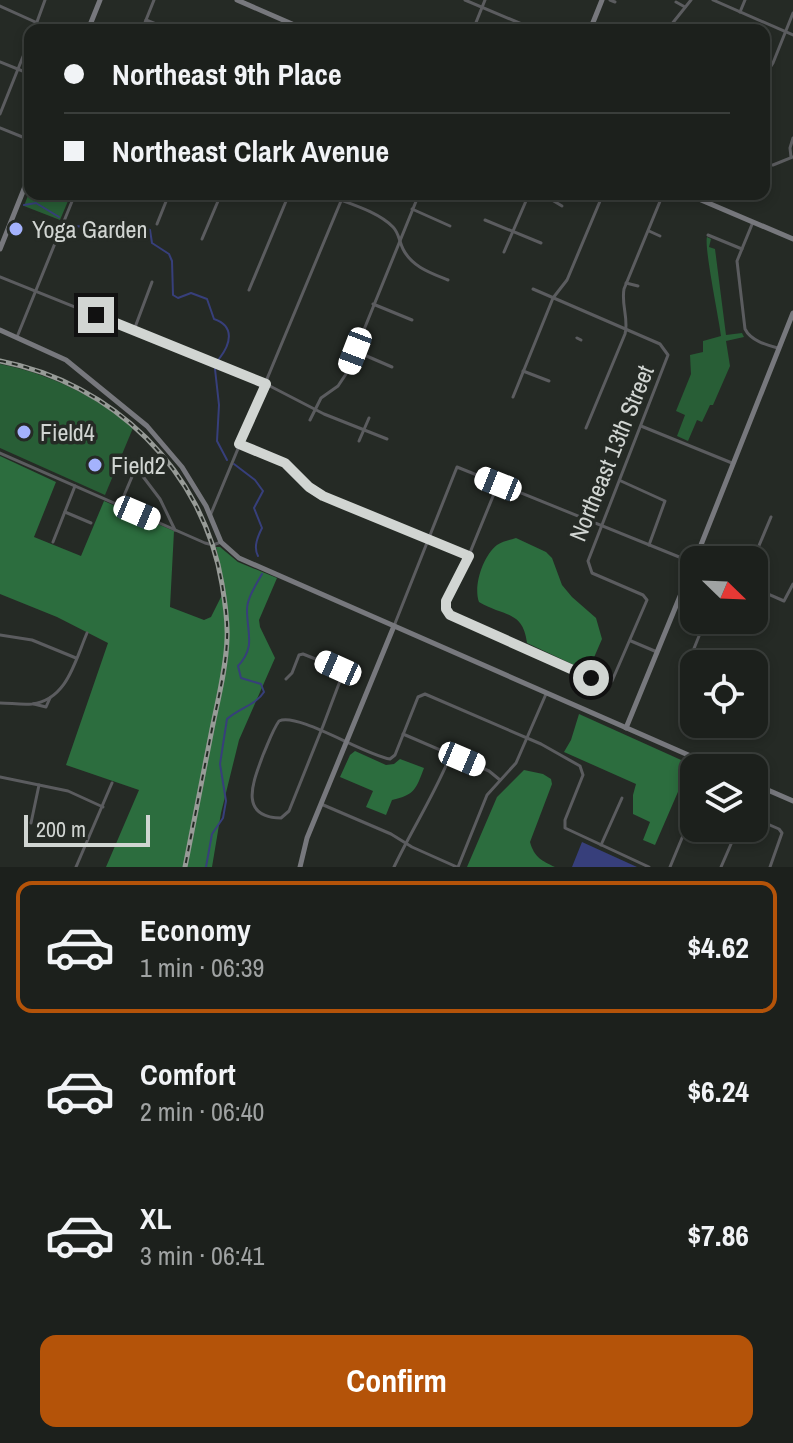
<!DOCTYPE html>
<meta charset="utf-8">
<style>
:root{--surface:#1c201c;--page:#252825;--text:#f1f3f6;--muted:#a0a3a3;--line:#3a3e3b;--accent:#b45309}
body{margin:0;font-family:"Archivo Narrow",sans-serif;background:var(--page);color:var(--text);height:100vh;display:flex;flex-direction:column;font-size:30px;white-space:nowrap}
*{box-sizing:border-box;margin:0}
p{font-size:26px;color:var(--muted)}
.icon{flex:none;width:44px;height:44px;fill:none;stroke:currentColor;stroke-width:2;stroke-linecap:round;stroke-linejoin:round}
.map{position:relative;height:867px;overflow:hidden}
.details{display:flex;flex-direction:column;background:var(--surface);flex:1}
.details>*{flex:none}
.hud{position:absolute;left:24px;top:24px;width:746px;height:176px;border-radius:16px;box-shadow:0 4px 12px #0003,0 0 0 2px var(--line);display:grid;align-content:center;height:176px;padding:0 40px;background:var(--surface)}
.needle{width:52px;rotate:113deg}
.buttons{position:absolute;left:680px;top:546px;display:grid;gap:16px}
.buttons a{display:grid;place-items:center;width:88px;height:88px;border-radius:16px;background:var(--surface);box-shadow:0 4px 12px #0003,0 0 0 2px var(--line);font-size:40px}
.scale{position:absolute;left:24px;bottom:20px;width:126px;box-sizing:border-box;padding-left:8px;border:4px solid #d1d5d2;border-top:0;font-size:22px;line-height:28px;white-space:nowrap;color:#d1d5d2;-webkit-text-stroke:6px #252a25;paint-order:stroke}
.end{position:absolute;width:36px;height:36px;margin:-18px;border:10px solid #d1d5d2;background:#111;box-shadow:0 0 0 4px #111}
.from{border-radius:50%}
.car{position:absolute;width:24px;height:48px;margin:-24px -12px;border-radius:10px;box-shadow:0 0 6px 2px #0007;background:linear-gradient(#fff 24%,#345 0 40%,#fff 0 76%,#345 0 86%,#fff 0)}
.hud b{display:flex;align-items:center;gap:28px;height:76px;font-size:30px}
.hud b+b{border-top:2px solid var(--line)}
.hud i{width:20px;height:20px;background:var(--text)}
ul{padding:14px 0 0;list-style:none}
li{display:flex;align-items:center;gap:24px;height:132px;margin:0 16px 12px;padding:0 24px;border:4px solid transparent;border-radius:16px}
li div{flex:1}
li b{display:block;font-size:30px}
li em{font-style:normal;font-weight:800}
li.current{border-color:var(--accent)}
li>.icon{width:72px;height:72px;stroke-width:1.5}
.cta{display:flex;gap:16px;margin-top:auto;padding:16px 40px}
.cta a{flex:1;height:92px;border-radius:16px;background:var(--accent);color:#fff;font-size:32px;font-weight:800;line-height:92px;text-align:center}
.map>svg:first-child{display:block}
</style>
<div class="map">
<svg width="793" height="867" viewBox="0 0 793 867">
<rect width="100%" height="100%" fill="#252a25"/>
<!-- green -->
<g fill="#285e36">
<path d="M30 190V194H50L68 201 60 220 24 206Z"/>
<path d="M707 237 711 239 709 247 715 249 726 335 742 333 744 337 726 341 730 366 713 405H710L702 422 697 420 688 441 677 436 685 415 676 411 691 374 690 355 703 352V341L721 336C719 319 704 247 707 237Z"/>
<path d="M0 364C49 374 95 395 133 428L105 495 0 448Z"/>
</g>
<!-- forest -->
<g fill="#2c6d3e">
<path d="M0 456 56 482 34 537 81 556 104 501 174 531 170 607 204 620 211 617 225 589 216 547H220L238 562 277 578 259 620 260 627 275 658 239 740 221 813 212 867H106L139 790 66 765 108 643 57 617 0 594Z"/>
<path d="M516 538 546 552 552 558 562 585 572 597 596 618 602 639 589 669 585 670 527 643C523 610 504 617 479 602 473 586 483 556 497 545 503 541 510 540 516 538Z"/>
<path d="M579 714 690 764 655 845 643 840 650 822 633 814V795L636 784 564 752 571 740Z"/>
<path d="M355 751 386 765 394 764 400 759 424 768C416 789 415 795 392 800L386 815 366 807 373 791 340 777 350 755Z"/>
<path d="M524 770 543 774 551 779 552 784 530 842C534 857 542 861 555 867H467L497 797Z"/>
</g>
<!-- water -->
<path fill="#373f7b" d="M582 842 637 867H572Z"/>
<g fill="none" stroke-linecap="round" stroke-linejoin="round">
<!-- stream -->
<g stroke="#373f7b" stroke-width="2">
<path d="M24 205 36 203 59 217"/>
<path d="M69 223C95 236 124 216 150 230L152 243 169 254 172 261 173 295 178 298 191 293 207 299 214 319C235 326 231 344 219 359"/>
<path d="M215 369 219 405 217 441 227 460"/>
<path d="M234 464 255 480 263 491 254 508 262 528C258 536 253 547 258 556"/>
<path d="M206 867 212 834 223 818 226 801 220 764 227 719C239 708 256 705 264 692L261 684 241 678 238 666C256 647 247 633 247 610 247 598 256 585 262 574"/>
</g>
<!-- street -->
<g stroke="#5b5c5f" stroke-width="3">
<path d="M465 0 536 30"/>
<path d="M610 0 615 2"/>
<path d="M713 0 793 35"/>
<path d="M676 2 685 7"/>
<path d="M0 6 53 30"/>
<path d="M740 12 745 0"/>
<path d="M146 20 171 30"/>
<path d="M34 30 45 0"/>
<path d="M142 30 154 0"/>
<path d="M473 30 485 0"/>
<path d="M667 30 691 0"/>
<path d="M0 62 30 74"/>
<path d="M764 77 773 63 793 13"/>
<path d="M0 114 30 39"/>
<path d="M0 128 30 140"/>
<path d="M791 157 790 148 793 138"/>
<path d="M764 165H773L793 157"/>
<path d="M325 194C346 203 376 210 393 227 399 233 399 241 403 249 412 267 431 273 448 280"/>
<path d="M542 194 562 206"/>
<path d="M412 209 450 226"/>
<path d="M485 220 541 243"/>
<path d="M753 222 737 261 745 329C751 341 767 345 778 348"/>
<path d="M157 224 169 194"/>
<path d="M649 231 660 236"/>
<path d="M708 235 742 249"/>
<path d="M202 239 221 194"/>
<path d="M504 252 529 194"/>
<path d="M0 277 266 384 324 414 387 439"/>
<path d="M626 283 638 286"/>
<path d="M249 290 289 194"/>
<path d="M373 304 412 320"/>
<path d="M134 330 152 282"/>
<path d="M17 337 75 194"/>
<path d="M577 338 581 340"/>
<path d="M355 351 392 367"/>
<path d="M523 371 549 381"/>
<path d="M513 397 553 298 567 280 603 194"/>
<path d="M310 420 321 398 338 386 346 374 419 194"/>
<path d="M641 426 732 463"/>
<path d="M586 428 625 334C629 319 621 305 624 289L663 194"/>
<path d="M359 441 369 418"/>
<path d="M239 444 285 463 323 496 467 555"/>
<path d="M0 453 205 543 213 545 221 542"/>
<path d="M135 462 137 470"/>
<path d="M621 481 665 501 649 545"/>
<path d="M498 484 460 577 446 601 447 611 454 618 600 682 612 681 647 600 643 595 592 573 588 561 668 355 660 344 533 289"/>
<path d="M120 505 134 472 138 470 160 499 175 530"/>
<path d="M65 512 91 523"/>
<path d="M210 516 341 201"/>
<path d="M53 542 75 486"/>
<path d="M753 560 771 517"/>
<path d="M754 588 784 601 793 584"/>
<path d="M394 626 457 467 694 563"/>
<path d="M0 635 32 640 76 658"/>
<path d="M631 641 657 652"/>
<path d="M699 664 691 656 703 626 708 621 724 625 728 620"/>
<path d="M286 679 292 673 299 655 303 654 338 668 343 673 323 726 289 811 281 818C237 817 254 780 263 755 268 744 272 731 279 721 298 712 364 755 390 759L395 755 418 697 425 694 541 744 580 766 583 775 565 820V828L649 867"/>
<path d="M0 703C10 703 21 705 32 704 67 700 75 661 87 633"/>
<path d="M34 704 46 707 50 698"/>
<path d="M403 734 489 771 500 780"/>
<path d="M0 777 68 791 103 807"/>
<path d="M321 804 391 834 412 847 457 867"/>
<path d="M754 818 779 829 782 833 770 867"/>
<path d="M31 823 39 785"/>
<path d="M601 845 622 798"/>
<path d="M76 867 112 783"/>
<path d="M394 867C412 829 435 794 451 754"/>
<path d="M458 867 487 795 516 763 546 694"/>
<path d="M670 867 694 809"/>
<path d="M721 867 738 828"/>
</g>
<!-- secondary -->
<g stroke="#77787d" stroke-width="5">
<path d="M237 0 306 30"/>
<path d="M88 30 100 0"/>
<path d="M590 30 602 0"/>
<path d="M687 194 793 239"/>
<path d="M0 249 30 174"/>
<path d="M0 330 66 360 147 426 182 467 206 506 221 542 239 558 718 768"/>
<path d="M695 560 793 313"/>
<path d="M626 728 694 562"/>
<path d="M754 784 793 801"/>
<path d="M300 867 307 838 394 626"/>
</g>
<!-- rail casing -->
<g stroke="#979b97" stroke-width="5">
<path id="rail" d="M0 361C113 383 203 470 222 584 225 602 228 621 227 639 226 669 218 699 212 729 203 775 194 821 185 867"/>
</g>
<!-- rail -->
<use href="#rail" stroke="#252a25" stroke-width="2" stroke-dasharray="6" stroke-linecap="butt"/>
</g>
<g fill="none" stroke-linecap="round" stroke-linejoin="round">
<!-- route -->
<path stroke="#d1d5d2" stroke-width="10" d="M96 315 266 384 239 444 285 463 309 487 323 496 469 556 446 601V609L450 615 591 678"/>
</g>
<!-- markers -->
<g fill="#a4b2fc" stroke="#252a25" stroke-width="3">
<circle cx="16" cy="229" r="8"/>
<circle cx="24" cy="432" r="8"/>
<circle cx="95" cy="465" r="8"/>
</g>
<g text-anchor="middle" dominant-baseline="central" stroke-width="7" stroke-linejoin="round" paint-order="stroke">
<!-- poi labels -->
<g font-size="24" fill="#d1d5d2" stroke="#252a25" text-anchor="start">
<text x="32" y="229">Yoga Garden</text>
<text x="40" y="432">Field4</text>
<text x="111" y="465">Field2</text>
</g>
<!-- street labels -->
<g font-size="24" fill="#d1d5d2" stroke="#252a25">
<text transform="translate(611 453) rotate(-68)">Northeast 13th Street</text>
</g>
</g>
</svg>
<div class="buttons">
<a><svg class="needle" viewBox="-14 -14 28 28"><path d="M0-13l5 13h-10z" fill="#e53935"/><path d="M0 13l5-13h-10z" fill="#a0a3a3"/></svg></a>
<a><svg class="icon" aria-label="locate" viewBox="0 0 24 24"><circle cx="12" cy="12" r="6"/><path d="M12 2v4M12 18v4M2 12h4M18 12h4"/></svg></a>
<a><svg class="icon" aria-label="layers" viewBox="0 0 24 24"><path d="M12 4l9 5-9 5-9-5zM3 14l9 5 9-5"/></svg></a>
</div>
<div class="scale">200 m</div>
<i class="end from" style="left:591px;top:678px"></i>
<i class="end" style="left:96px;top:315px"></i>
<i class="car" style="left:355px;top:351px;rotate:201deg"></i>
<i class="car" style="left:498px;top:484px;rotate:292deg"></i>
<i class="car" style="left:137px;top:513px;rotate:113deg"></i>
<i class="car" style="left:338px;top:668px;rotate:294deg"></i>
<i class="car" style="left:462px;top:759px;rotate:113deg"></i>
<div class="hud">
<b><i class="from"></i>Northeast 9th Place</b>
<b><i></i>Northeast Clark Avenue</b>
</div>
</div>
<section class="details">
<ul>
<li class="current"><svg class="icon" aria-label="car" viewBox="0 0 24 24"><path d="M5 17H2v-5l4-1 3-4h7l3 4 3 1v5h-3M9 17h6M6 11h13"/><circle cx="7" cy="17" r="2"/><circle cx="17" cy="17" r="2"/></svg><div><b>Economy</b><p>1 min · 06:39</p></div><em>$4.62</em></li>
<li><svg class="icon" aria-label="car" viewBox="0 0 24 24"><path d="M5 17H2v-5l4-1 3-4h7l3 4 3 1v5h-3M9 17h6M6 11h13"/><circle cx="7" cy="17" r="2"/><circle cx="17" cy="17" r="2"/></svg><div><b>Comfort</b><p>2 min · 06:40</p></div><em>$6.24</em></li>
<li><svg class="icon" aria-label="car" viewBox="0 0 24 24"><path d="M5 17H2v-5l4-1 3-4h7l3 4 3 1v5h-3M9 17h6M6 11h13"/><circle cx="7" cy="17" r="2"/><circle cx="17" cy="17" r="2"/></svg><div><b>XL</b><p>3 min · 06:41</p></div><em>$7.86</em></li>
</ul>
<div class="cta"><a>Confirm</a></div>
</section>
